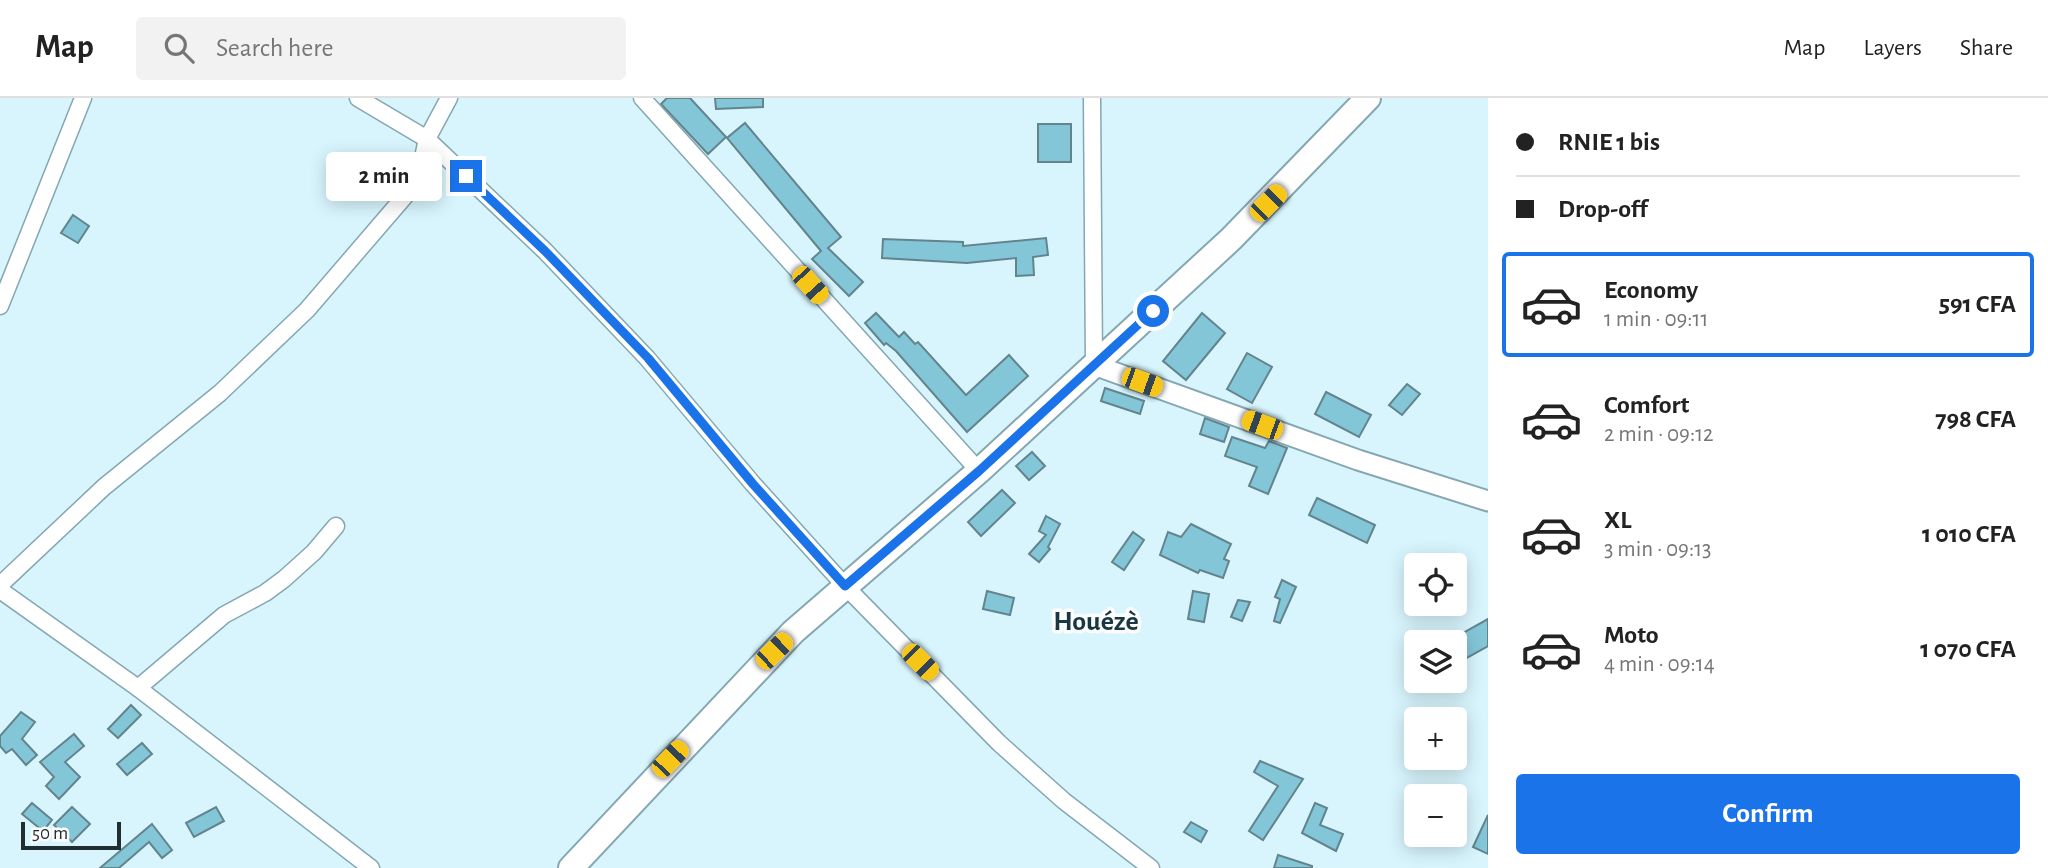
<!DOCTYPE html>
<meta charset="utf-8">
<style>
:root{--surface:#fff;--page:#f2f2f2;--text:#222;--muted:#767676;--line:#e0e0e0;--accent:#1a73e8}
body{margin:0;font-family:"Alegreya Sans",sans-serif;background:var(--page);color:var(--text);height:100vh;display:flex;flex-direction:column;font-size:26px;white-space:nowrap}
*{box-sizing:border-box;margin:0}
p{font-size:23px;color:var(--muted)}
.icon{flex:none;width:38px;height:38px;fill:none;stroke:currentColor;stroke-width:2;stroke-linecap:round;stroke-linejoin:round}
.map{position:relative;flex:1;overflow:hidden}
.details{display:flex;flex-direction:column;background:var(--surface);width:560px}
.details>*{flex:none}
.top-card{display:grid;align-content:center;height:154px;padding:0 28px;background:var(--surface)}
.tools{position:absolute;left:1404px;top:455px;display:grid;gap:14px}
.tools a{display:grid;place-items:center;width:63px;height:63px;border-radius:7px;background:var(--surface);box-shadow:0 4px 18px #0003;font-size:35px}
.scale{position:absolute;left:21px;bottom:18px;width:100px;box-sizing:border-box;padding-left:7px;border:4px solid #202d31;border-top:0;font-size:19px;line-height:24px;white-space:nowrap;color:#202d31;-webkit-text-stroke:5px #fcfcfc;paint-order:stroke}
.end{position:absolute;width:32px;height:32px;margin:-16px;border:9px solid #1a73e8;background:#fff;box-shadow:0 0 0 4px #fff}
.from{border-radius:50%}
.bubble{position:absolute;height:49px;border-radius:7px;background:var(--surface);box-shadow:0 4px 18px #0003;font-size:23px;font-weight:600;line-height:49px;text-align:center}
.car{position:absolute;width:21px;height:42px;margin:-21px -10px;border-radius:9px;box-shadow:0 0 5px 2px #0007;background:linear-gradient(#f5c518 24%,#345 0 40%,#f5c518 0 76%,#345 0 86%,#f5c518 0)}
.top-card b{display:flex;align-items:center;gap:24px;height:66px;font-size:26px}
.top-card b+b{border-top:2px solid var(--line)}
.top-card i{width:18px;height:18px;background:var(--text)}
ul{padding:0;list-style:none}
li{display:flex;align-items:center;gap:21px;height:105px;margin:0 14px 10px;padding:0 14px;border:4px solid transparent;border-radius:7px}
li div{flex:1}
li b{display:block;font-size:26px}
li em{font-style:normal;font-weight:600}
li.selected{border-color:var(--accent)}
li>.icon{width:63px;height:63px;stroke-width:1.5}
.button{display:flex;gap:14px;margin-top:auto;padding:14px 28px}
.button a{flex:1;height:80px;border-radius:7px;background:var(--accent);color:#fff;font-size:28px;font-weight:600;line-height:80px;text-align:center}
header{display:flex;align-items:center;gap:42px;box-sizing:border-box;height:98px;padding:0 35px;background:var(--surface);border-bottom:2px solid var(--line)}
header strong{font-size:33px}
nav{display:flex;gap:38px;margin-inline-start:auto;font-size:24px}
.search{width:490px;height:63px;background:var(--page);display:flex;align-items:center;gap:18px;box-sizing:border-box;padding:0 24px;border-radius:7px;color:var(--muted);font-size:26px}
main{display:flex;flex:1;min-height:0}
.map>svg:first-child{display:block}
</style>
<header>
<strong>Map</strong>
<div class="search"><svg class="icon" aria-label="search" viewBox="0 0 24 24"><circle cx="10" cy="10" r="6"/><path d="M15 15l6 6"/></svg>Search here</div>
<nav><a>Map</a><a>Layers</a><a>Share</a></nav>
</header>
<main>
<div class="map">
<svg width="1488" height="770" viewBox="0 0 1488 770">
<rect width="100%" height="100%" fill="#d8f5fd"/>
<!-- building -->
<g fill="#83c6d8" stroke="#63848d" stroke-width="2">
<path d="M667 0H690L726 39 708 56 661 6Z"/>
<path d="M715 0H763V9L716 11Z"/>
<path d="M745 25 841 139 828 150 863 184 849 198 812 161 821 153 727 40Z"/>
<rect x="1038" y="26" width="33" height="38"/>
<path d="M73 117 89 128 78 145 61 135Z"/>
<path d="M1046 140 1048 157 1033 159 1034 177 1016 178V160L967 165 882 160 883 141 963 144V148Z"/>
<path d="M876 215 899 239 904 234 915 246 918 244 966 297 1009 257 1028 278 967 334 896 253 886 245 884 247 865 225Z"/>
<path d="M1202 215 1225 235 1186 282 1163 263Z"/>
<path d="M1247 255 1272 269 1252 305 1227 291Z"/>
<path d="M1407 286 1420 296 1402 317 1389 307Z"/>
<path d="M1105 290 1144 303 1140 316 1101 303Z"/>
<path d="M1326 294 1371 317 1359 339 1315 316Z"/>
<path d="M1205 320 1229 329 1224 344 1200 336Z"/>
<path d="M1232 339 1265 350 1269 343 1287 350 1268 396 1249 388 1257 369 1225 358Z"/>
<path d="M1032 354 1045 368 1029 382 1016 368Z"/>
<path d="M1002 392 1015 405 981 438 968 424Z"/>
<path d="M1317 400 1375 427 1367 445 1309 417Z"/>
<path d="M1046 418 1060 426 1048 449 1050 451 1039 464 1029 456 1046 437 1039 433Z"/>
<path d="M1191 426 1231 446 1224 461 1229 463 1223 480 1200 472 1198 475 1160 457 1168 434 1181 439Z"/>
<path d="M1133 434 1144 442 1124 472 1112 464Z"/>
<path d="M1282 482 1296 489 1280 525 1274 523 1280 501 1275 499Z"/>
<path d="M987 493 1014 500 1010 517 983 511Z"/>
<path d="M1193 493 1209 496 1204 524 1188 521Z"/>
<path d="M1238 502 1250 504 1242 523 1231 519Z"/>
<path d="M1488 521V548L1454 567V540Z"/>
<path d="M131 607 141 617 118 640 108 631Z"/>
<path d="M21 614 35 624 22 641 37 657 26 667 12 651 6 655 0 648V638Z"/>
<path d="M74 636 84 648 65 664 80 679 59 701 46 688 54 679 40 664Z"/>
<path d="M142 645 152 656 127 677 117 666Z"/>
<path d="M1260 663 1303 681 1263 742 1249 733 1278 688 1254 674Z"/>
<path d="M32 705 52 722 43 733 22 716Z"/>
<path d="M1315 705 1327 710 1320 727 1343 736 1336 753 1302 735Z"/>
<path d="M72 709 90 726 72 744 54 727Z"/>
<path d="M216 709 224 723 194 739 186 725Z"/>
<path d="M1488 717V756L1473 749Z"/>
<path d="M1191 724 1207 733 1201 744 1184 734Z"/>
<path d="M152 726 172 752 162 760 149 744 119 770H100Z"/>
<path d="M1278 757 1312 768V770H1274Z"/>
</g>
<g fill="none" stroke-linecap="round" stroke-linejoin="round">
<!-- minor casing -->
<g stroke="#85a7b1" stroke-width="19">
<g id="minor">
<path d="M358 0 427 41 545 153 647 260 753 386 845 488 999 645 1064 703 1151 770"/>
<path d="M642 0 979 373"/>
<path d="M1092 0 1094 267"/>
<path d="M0 208 83 0"/>
<path d="M0 487 104 389 220 295 307 212 405 98 421 69 427 41 449 0"/>
<path d="M0 492 138 590 371 770"/>
<path d="M138 590 224 517 265 495 284 481 314 454 336 428"/>
</g>
</g>
<!-- tertiary casing -->
<g stroke="#85a7b1" stroke-width="23">
<path id="tertiary" d="M1094 267 1358 362 1488 403"/>
</g>
<!-- primary casing -->
<g stroke="#85a7b1" stroke-width="28">
<path id="primary" d="M571 770 793 534 979 373 1231 141 1368 0"/>
</g>
<!-- minor -->
<use href="#minor" stroke="#fff" stroke-width="16"/>
<!-- tertiary -->
<use href="#tertiary" stroke="#fff" stroke-width="19"/>
<!-- primary -->
<use href="#primary" stroke="#fff" stroke-width="24"/>
</g>
<g fill="none" stroke-linecap="round" stroke-linejoin="round">
<!-- route -->
<path stroke="#1a73e8" stroke-width="9" d="M466 78 545 153 648 260 753 386 845 488 979 373 1153 213"/>
</g>
<g text-anchor="middle" dominant-baseline="central" stroke-width="7" stroke-linejoin="round" paint-order="stroke">
<!-- quarter labels -->
<g font-size="28" font-weight="bold" fill="#183841" stroke="#fcfcfc">
<text x="1096" y="524">Houézè</text>
</g>
</g>
</svg>
<div class="tools">
<a><svg class="icon" aria-label="locate" viewBox="0 0 24 24"><circle cx="12" cy="12" r="6"/><path d="M12 2v4M12 18v4M2 12h4M18 12h4"/></svg></a>
<a><svg class="icon" aria-label="layers" viewBox="0 0 24 24"><path d="M12 4l9 5-9 5-9-5zM3 14l9 5 9-5"/></svg></a>
<a>+</a>
<a>−</a>
</div>
<div class="scale">50 m</div>
<i class="end from" style="left:1153px;top:213px"></i>
<i class="end" style="left:466px;top:78px"></i>
<div class="bubble" style="left:326px;top:54px;width:116px">2 min</div>
<i class="car" style="left:1268px;top:105px;rotate:45deg"></i>
<i class="car" style="left:810px;top:187px;rotate:138deg"></i>
<i class="car" style="left:1142px;top:284px;rotate:110deg"></i>
<i class="car" style="left:1262px;top:327px;rotate:290deg"></i>
<i class="car" style="left:774px;top:553px;rotate:46deg"></i>
<i class="car" style="left:920px;top:564px;rotate:135deg"></i>
<i class="car" style="left:670px;top:661px;rotate:44deg"></i>
</div>
<section class="details">
<div class="top-card">
<b><i class="from"></i>RNIE 1 bis</b>
<b><i></i>Drop-off</b>
</div>
<ul>
<li class="selected"><svg class="icon" aria-label="car" viewBox="0 0 24 24"><path d="M5 17H2v-5l4-1 3-4h7l3 4 3 1v5h-3M9 17h6M6 11h13"/><circle cx="7" cy="17" r="2"/><circle cx="17" cy="17" r="2"/></svg><div><b>Economy</b><p>1 min · 09:11</p></div><em>591 CFA</em></li>
<li><svg class="icon" aria-label="car" viewBox="0 0 24 24"><path d="M5 17H2v-5l4-1 3-4h7l3 4 3 1v5h-3M9 17h6M6 11h13"/><circle cx="7" cy="17" r="2"/><circle cx="17" cy="17" r="2"/></svg><div><b>Comfort</b><p>2 min · 09:12</p></div><em>798 CFA</em></li>
<li><svg class="icon" aria-label="car" viewBox="0 0 24 24"><path d="M5 17H2v-5l4-1 3-4h7l3 4 3 1v5h-3M9 17h6M6 11h13"/><circle cx="7" cy="17" r="2"/><circle cx="17" cy="17" r="2"/></svg><div><b>XL</b><p>3 min · 09:13</p></div><em>1 010 CFA</em></li>
<li><svg class="icon" aria-label="car" viewBox="0 0 24 24"><path d="M5 17H2v-5l4-1 3-4h7l3 4 3 1v5h-3M9 17h6M6 11h13"/><circle cx="7" cy="17" r="2"/><circle cx="17" cy="17" r="2"/></svg><div><b>Moto</b><p>4 min · 09:14</p></div><em>1 070 CFA</em></li>
</ul>
<div class="button"><a>Confirm</a></div>
</section>
</main>
